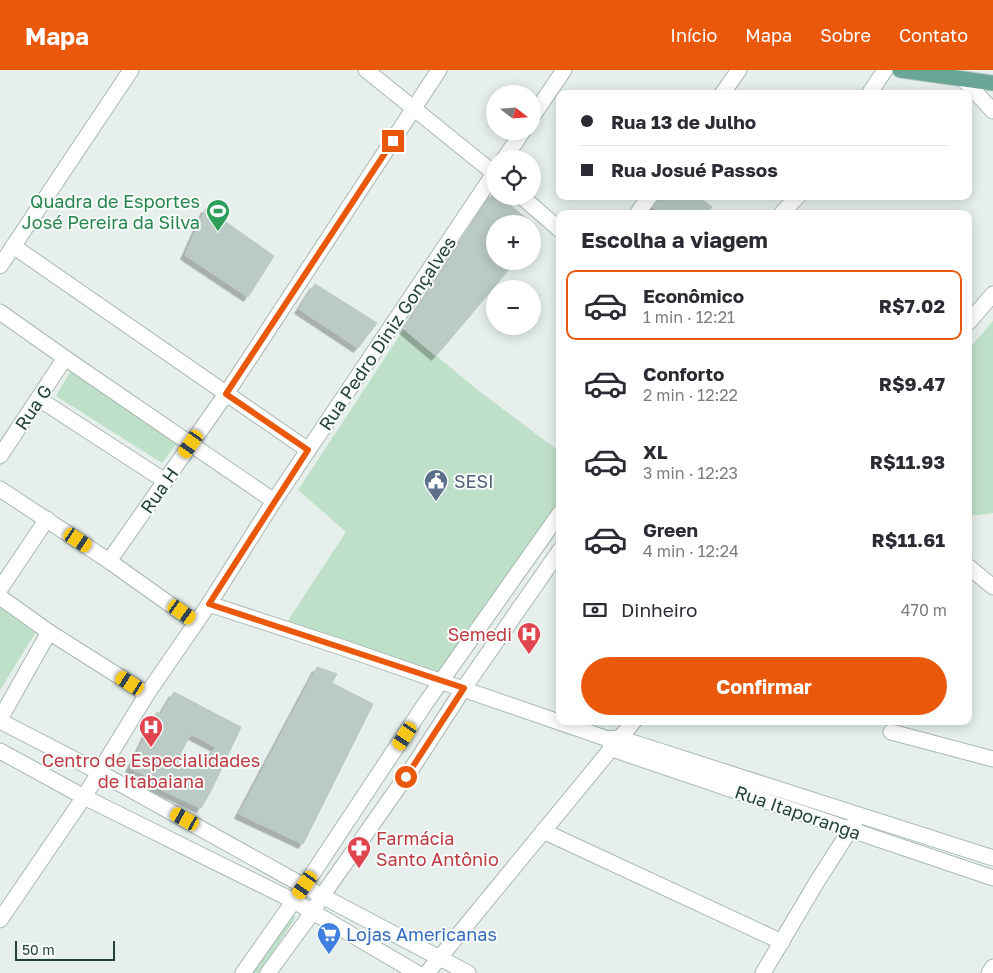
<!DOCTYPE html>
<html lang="pt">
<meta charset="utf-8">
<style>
:root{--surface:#fff;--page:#f2f2f3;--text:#2b2b33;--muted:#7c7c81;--line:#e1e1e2;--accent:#ea580c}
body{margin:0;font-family:"Golos Text",sans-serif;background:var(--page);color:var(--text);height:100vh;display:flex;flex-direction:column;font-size:19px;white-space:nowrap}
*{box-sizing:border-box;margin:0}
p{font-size:16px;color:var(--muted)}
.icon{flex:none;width:28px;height:28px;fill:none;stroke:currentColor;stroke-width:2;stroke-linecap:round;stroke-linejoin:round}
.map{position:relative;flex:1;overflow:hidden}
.details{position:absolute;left:556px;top:140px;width:416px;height:515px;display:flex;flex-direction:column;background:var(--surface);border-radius:10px;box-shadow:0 2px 12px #0003}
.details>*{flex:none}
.guide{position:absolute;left:556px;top:20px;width:416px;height:110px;border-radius:10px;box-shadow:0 2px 12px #0003;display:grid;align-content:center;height:110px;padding:0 25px;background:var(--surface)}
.needle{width:32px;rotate:107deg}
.controls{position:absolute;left:486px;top:15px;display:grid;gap:10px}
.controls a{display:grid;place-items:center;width:55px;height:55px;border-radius:50%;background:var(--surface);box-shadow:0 2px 12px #0003;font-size:25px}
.scale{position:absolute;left:15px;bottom:12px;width:100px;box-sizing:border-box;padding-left:5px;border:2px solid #24423a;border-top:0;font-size:14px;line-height:18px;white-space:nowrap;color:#24423a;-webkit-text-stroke:4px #f7fbf9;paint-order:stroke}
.end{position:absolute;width:22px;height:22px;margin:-11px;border:6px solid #ea580c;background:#fff;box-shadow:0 0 0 2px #fff}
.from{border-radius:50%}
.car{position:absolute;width:15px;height:30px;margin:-15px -8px;border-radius:6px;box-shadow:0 0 4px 1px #0007;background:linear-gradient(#f5c518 24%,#345 0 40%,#f5c518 0 76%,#345 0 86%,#f5c518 0)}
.guide b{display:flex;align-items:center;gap:18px;height:48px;font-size:19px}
.guide b+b{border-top:1px solid var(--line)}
.guide i{width:12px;height:12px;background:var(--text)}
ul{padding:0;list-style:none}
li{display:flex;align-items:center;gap:15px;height:70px;margin:0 10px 8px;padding:0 15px;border:2px solid transparent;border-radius:10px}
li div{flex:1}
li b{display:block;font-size:19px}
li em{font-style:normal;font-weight:700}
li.selected{border-color:var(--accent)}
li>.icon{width:45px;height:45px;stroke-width:1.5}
h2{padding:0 25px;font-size:22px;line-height:60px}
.pay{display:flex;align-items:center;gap:12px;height:55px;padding:0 25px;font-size:19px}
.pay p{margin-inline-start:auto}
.cta{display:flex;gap:10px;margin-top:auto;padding:10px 25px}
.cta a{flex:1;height:58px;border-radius:30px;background:var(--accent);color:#fff;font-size:20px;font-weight:700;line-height:58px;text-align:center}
header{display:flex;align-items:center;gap:30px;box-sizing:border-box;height:70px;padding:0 25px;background:var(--accent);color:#fff}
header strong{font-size:24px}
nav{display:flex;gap:28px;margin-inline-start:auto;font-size:18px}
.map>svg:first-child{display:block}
</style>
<header>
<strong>Mapa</strong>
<nav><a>Início</a><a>Mapa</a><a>Sobre</a><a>Contato</a></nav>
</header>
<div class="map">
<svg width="993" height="903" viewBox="0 0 993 903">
<defs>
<filter id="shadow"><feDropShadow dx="-4.5" dy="4.5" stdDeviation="0" flood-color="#0004"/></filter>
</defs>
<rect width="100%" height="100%" fill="#e6efeb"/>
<!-- green -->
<g fill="#bfe0c8">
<path d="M993 251V443L969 446V279Z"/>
<path d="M404 259 479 321 560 382V443L442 612 283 558 346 462 298 420Z"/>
<path d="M70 302 122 333 177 373 162 393 56 326Z"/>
<path d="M0 532 39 557 0 620Z"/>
<path d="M290 845 296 847 259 903H250Z"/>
</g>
<!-- building -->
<g fill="#bbcac4" stroke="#b8c9c2" fill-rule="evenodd" filter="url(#shadow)">
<path d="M494 122 495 126H499L533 154H495V191H516L436 286 404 259Z"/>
<path d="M659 126H698L712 137 706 144H660L653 138Z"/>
<path d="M206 138 274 186 248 227 185 185Z"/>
<path d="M315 214 377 253 358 278 299 239Z"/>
<path d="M317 597 337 604 332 613 373 634 303 774 239 744Z"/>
<path d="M174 622 241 657 211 721 201 738 149 714 145 705 130 698 157 642 161 644ZM191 664 216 677 201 694 180 684Z"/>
</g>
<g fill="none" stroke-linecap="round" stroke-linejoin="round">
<!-- minor casing -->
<g stroke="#a8b8b2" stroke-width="17">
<g id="minor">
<path d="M366 0 495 104"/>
<path d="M963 9 993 41"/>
<path d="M722 24 739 0"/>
<path d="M869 24 885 0"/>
<path d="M532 47 564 0"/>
<path d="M504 89 523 61"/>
<path d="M521 126 560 160"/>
<path d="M637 144 650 126"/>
<path d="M781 144 798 126"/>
<path d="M13 176 308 380"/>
<path d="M0 196 131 0"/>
<path d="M0 242 65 288 274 431"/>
<path d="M969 252 993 224"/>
<path d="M39 329 165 411"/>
<path d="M0 386 65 288"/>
<path d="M0 419 109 491 196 553"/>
<path d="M109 491 226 324 439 0"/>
<path d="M969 497 993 517"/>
<path d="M0 519 47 449"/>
<path d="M0 527 49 562 147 624"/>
<path d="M209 534 341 577 608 669 619 668 993 788"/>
<path d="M0 649 49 562"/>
<path d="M0 651 99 702 322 826 468 903"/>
<path d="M891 662 993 689"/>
<path d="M608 669 612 679 993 808"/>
<path d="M0 681 84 727 294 831 417 903"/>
<path d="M543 761 782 872"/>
<path d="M0 850 84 727 147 624 209 534 274 431 495 102"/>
<path d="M243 903 305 815 425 634 560 443"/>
<path d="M268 903 312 843 322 826 416 692 464 618 560 480"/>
<path d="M427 903 634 651"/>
<path d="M763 903 815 815 855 752"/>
<path d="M989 903 993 897"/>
</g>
</g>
<!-- major casing -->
<g stroke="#c2cac8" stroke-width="17">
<path id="major" d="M900 0 993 13"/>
</g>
<!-- minor -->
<use href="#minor" stroke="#fff" stroke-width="15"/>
<!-- major -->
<use href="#major" stroke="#6aa596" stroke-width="15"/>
</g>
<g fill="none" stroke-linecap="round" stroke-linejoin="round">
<!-- route -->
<path stroke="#ea580c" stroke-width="6" d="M393 71 226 324 308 380 209 534 464 618 406 707"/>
</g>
<!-- icons -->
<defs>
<g id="stadium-pin" transform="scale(1.25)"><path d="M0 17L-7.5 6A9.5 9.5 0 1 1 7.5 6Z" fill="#2e9e5b" stroke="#f7fbf9"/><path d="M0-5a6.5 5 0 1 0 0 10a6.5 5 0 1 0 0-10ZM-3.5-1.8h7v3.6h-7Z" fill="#fff"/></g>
<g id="civic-pin" transform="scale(1.25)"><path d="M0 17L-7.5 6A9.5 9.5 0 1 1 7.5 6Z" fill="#5c6f8a" stroke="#f7fbf9"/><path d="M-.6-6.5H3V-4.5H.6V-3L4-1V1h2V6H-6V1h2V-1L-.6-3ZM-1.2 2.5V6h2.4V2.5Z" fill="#fff"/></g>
<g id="hospital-pin" transform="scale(1.25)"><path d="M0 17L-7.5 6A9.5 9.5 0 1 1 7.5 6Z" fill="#e0444e" stroke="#f7fbf9"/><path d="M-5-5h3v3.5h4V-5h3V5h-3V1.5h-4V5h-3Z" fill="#fff"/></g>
<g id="pharmacy-pin" transform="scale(1.25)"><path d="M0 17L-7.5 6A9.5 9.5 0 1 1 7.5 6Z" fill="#e0444e" stroke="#f7fbf9"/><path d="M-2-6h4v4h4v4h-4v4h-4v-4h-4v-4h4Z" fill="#fff"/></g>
<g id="supermarket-pin" transform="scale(1.25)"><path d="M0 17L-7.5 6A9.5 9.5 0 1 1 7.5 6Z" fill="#3f7fe0" stroke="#f7fbf9"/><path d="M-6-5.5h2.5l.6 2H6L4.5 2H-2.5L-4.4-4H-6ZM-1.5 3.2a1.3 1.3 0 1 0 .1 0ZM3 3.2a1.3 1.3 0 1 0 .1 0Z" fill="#fff"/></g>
</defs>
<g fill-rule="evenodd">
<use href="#stadium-pin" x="218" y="141"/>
<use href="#civic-pin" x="436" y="411"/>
<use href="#hospital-pin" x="529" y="564"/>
<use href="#hospital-pin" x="151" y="657"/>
<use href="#pharmacy-pin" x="359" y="778"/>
<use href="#supermarket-pin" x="329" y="864"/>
</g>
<g text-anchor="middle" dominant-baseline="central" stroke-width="4" stroke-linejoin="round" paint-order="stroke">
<!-- leisure labels -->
<g font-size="18" fill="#27864d" stroke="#f7fbf9" text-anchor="end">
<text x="200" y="131">Quadra de Esportes<tspan x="200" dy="21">José Pereira da Silva</tspan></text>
</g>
<!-- street labels -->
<g font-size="18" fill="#24423a" stroke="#f7fbf9">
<text transform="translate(387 263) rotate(-56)">Rua Pedro Diniz Gonçalves</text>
<text transform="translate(33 337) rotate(-56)">Rua G</text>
<text transform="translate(159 420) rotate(-55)">Rua H</text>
<text transform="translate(798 742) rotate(19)">Rua Itaporanga</text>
</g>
<!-- service labels -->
<g font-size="18" fill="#4e5e75" stroke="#f7fbf9" text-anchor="start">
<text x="454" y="411">SESI</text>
</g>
<!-- health labels -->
<g font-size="18" fill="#be3a42" stroke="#f7fbf9" text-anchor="end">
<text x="512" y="564">Semedi</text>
<text x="151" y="690" text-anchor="middle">Centro de Especialidades<tspan x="151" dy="21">de Itabaiana</tspan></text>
<text x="376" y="768" text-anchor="start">Farmácia<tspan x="376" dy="21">Santo Antônio</tspan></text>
</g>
<!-- shop labels -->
<g font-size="18" fill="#366cbe" stroke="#f7fbf9" text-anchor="start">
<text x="346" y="864">Lojas Americanas</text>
</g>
</g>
</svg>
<div class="controls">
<a><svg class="needle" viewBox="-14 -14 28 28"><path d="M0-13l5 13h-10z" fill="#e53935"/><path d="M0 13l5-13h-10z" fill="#7c7c81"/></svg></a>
<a><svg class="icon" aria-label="locate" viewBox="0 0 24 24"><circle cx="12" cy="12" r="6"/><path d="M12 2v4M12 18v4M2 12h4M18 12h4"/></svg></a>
<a>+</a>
<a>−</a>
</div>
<div class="scale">50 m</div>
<i class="end from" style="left:406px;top:707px"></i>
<i class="end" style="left:393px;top:71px"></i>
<i class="car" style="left:191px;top:374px;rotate:215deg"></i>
<i class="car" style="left:78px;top:470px;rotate:124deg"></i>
<i class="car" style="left:182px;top:542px;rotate:125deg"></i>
<i class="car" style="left:130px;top:613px;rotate:302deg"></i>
<i class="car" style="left:405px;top:666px;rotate:213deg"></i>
<i class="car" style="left:185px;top:749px;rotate:299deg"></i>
<i class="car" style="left:305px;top:815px;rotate:215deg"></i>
<div class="guide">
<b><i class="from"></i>Rua 13 de Julho</b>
<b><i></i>Rua Josué Passos</b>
</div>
<section class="details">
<h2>Escolha a viagem</h2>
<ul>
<li class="selected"><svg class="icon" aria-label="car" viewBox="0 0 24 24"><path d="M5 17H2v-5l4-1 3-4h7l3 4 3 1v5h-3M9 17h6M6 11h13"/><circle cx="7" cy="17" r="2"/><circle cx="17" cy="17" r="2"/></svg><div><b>Econômico</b><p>1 min · 12:21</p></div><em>R$7.02</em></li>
<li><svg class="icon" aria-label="car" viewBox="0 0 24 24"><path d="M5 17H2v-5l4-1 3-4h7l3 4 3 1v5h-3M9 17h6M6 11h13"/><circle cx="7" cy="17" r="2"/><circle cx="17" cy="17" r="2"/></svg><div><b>Conforto</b><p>2 min · 12:22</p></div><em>R$9.47</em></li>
<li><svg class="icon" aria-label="car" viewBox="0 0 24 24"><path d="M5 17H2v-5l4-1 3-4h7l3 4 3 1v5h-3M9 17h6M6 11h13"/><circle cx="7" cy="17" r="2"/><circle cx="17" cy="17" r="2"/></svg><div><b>XL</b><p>3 min · 12:23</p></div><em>R$11.93</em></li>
<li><svg class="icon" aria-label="car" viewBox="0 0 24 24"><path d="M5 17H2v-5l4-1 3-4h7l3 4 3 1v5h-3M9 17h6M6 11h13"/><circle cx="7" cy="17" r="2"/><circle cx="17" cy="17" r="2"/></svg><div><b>Green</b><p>4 min · 12:24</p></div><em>R$11.61</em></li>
</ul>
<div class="pay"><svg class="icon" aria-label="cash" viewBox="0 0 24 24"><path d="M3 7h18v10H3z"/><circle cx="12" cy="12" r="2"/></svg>Dinheiro<p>470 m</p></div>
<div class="cta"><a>Confirmar</a></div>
</section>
</div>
